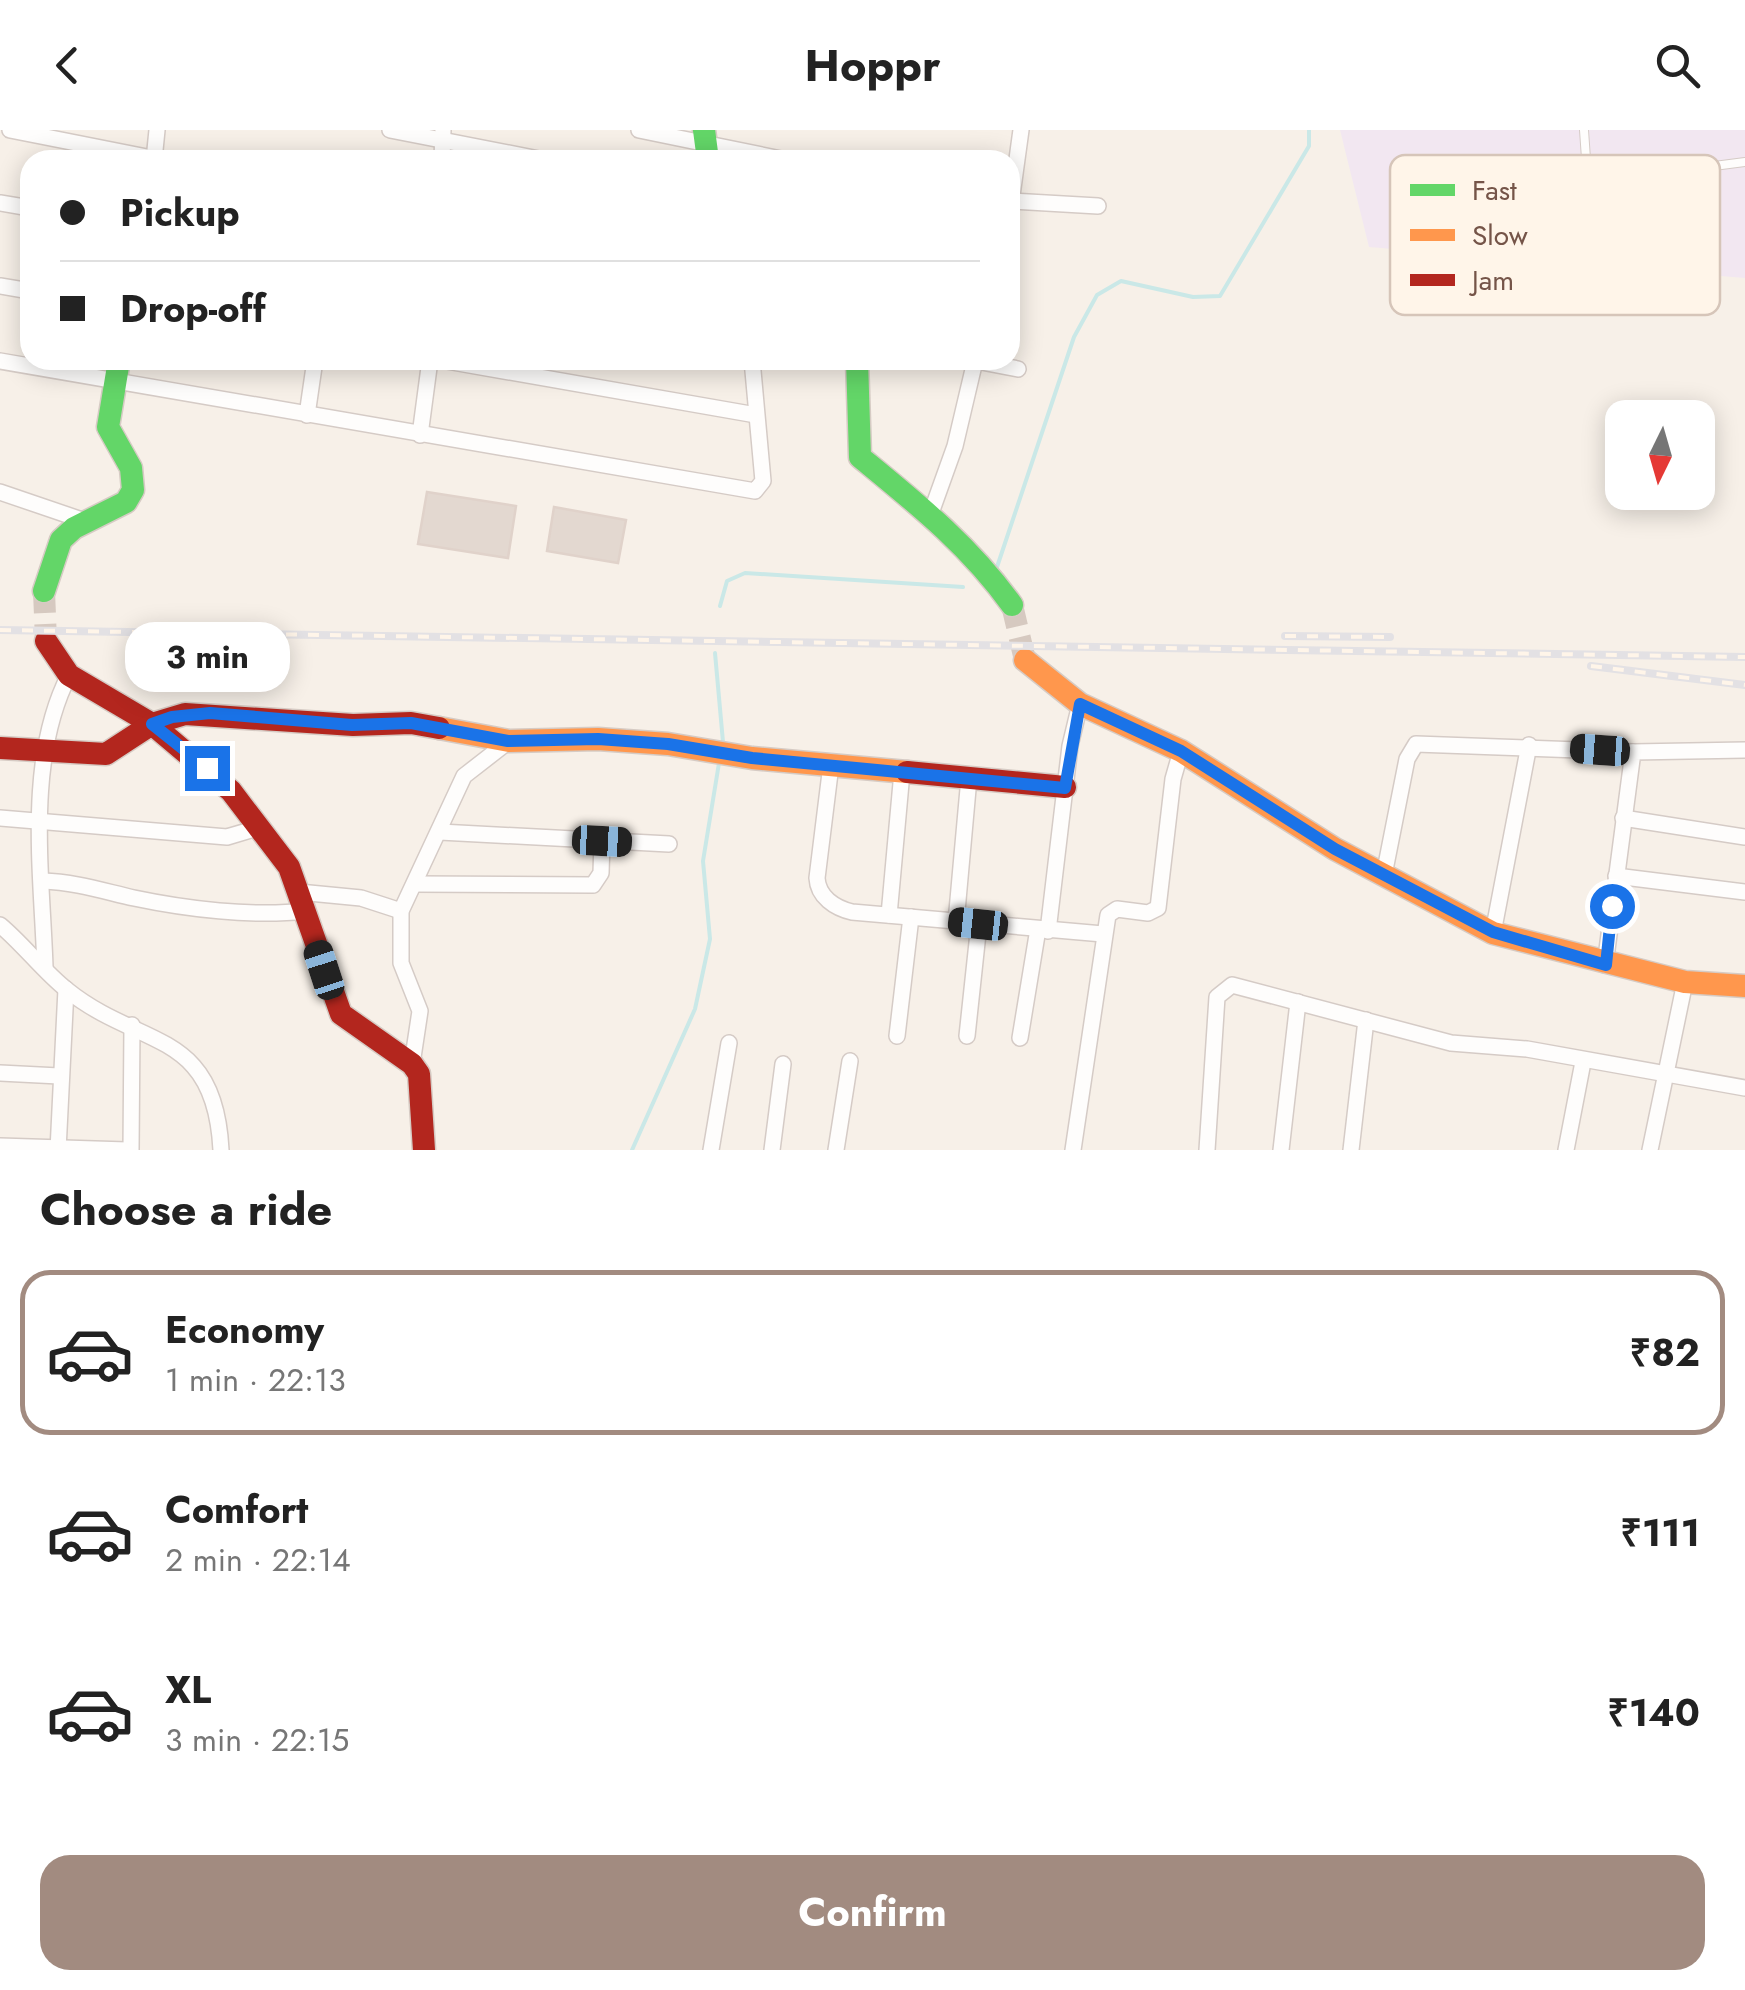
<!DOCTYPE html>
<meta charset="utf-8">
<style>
:root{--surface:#fff;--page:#f6f6f6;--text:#222;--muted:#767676;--line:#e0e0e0;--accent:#a28b80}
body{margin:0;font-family:Jost,sans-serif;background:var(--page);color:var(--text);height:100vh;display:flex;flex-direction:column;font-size:38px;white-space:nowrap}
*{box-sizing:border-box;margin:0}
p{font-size:32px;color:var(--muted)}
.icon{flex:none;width:55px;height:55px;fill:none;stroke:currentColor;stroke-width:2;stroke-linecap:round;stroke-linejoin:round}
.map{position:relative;height:1020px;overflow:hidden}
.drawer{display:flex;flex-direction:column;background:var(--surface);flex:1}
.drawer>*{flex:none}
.guide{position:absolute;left:20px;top:20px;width:1000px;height:220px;border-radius:30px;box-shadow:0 5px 25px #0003;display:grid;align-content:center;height:220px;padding:0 40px;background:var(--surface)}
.needle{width:65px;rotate:185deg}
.buttons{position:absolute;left:1605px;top:270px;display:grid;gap:20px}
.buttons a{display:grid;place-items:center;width:110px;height:110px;border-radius:20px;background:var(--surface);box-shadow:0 5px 25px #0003;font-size:50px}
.end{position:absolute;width:45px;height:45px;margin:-22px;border:12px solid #1a73e8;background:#fff;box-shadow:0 0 0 5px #fff}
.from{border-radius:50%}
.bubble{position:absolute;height:70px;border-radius:30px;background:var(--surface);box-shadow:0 5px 25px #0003;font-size:32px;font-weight:700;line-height:70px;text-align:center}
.car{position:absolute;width:30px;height:60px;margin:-30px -15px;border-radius:12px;box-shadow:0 0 8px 2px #0007;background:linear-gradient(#222 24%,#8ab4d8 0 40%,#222 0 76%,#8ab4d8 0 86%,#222 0)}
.guide b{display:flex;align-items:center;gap:35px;height:95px;font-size:38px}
.guide b+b{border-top:2px solid var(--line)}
.guide i{width:25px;height:25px;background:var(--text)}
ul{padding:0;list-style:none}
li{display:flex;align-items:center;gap:30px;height:165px;margin:0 20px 15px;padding:0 20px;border:5px solid transparent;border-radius:30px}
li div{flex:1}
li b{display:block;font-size:38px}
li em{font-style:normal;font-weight:700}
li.active{border-color:var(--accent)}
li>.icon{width:90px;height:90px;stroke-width:1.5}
h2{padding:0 40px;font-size:45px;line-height:120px}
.cta{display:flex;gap:20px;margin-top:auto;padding:20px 40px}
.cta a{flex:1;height:115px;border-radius:30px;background:var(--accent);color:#fff;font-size:40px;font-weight:700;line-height:115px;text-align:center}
header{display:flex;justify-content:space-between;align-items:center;height:130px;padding:0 40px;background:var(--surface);font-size:45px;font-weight:700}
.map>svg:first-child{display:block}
</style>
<header><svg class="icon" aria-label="back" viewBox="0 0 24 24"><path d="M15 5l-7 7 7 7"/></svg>Hoppr<svg class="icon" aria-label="search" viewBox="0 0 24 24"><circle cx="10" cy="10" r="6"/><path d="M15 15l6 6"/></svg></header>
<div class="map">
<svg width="1745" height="1020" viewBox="0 0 1745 1020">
<rect width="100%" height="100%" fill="#f7f0e8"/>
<!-- education -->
<path fill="#f2e7f1" d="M1340 0H1745V148L1369 117Z"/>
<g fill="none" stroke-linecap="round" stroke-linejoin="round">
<!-- stream -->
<g stroke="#cae8e7" stroke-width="4">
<path d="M997 437 1074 207 1097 165 1121 151 1193 167 1220 166 1309 16V0"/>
<path d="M720 476 727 451 745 443 963 457"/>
<path d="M715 523 723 612"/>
<path d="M632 1020 695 879 710 809 703 731 719 633"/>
</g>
</g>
<!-- building -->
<g fill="#e3d8d0" stroke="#e0d2ca" stroke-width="2.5">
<path d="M427 362 516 376 508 428 418 414Z"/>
<path d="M554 377 626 390 618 433 547 421Z"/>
</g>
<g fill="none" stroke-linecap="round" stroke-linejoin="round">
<!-- secondary-tunnel -->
<g stroke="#d6c9c0" stroke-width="22" stroke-dasharray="22 11" stroke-linecap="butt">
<path d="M44 461 46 511"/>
<path d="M1012 475 1025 530"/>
</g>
<!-- lane casing -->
<g stroke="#d5cbc6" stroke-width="10">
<path id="lane" d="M1584 0 1587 43 1592 52 1745 32"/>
</g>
<!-- street casing -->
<g stroke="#d5cbc6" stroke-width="18">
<g id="street">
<path d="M10 0 162 30"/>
<path d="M390 0 544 30"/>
<path d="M639 0 786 30"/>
<path d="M154 30 157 0"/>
<path d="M442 30 443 0"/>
<path d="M1011 71 1098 76"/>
<path d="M0 73 30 78"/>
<path d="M1010 80 1021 0"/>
<path d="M0 156 30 161"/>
<path d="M441 230 756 285"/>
<path d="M971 230 1018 239"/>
<path d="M0 231 755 361 763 351 752 230"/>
<path d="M307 285 315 230"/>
<path d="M420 305 430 230"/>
<path d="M0 362 82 390"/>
<path d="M931 383 955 316 975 231"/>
<path d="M831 635 817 748C818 767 835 778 852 782L1103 804"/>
<path d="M0 688 227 707 261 697"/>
<path d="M1623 688 1745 707"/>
<path d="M440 702 669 714"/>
<path d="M1384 745 1407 629 1416 614 1633 622"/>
<path d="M1616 746 1745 762"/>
<path d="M43 751C75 752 103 761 134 768 186 779 252 787 305 781"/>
<path d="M415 754 593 755 601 743 602 711"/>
<path d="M299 762 361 768 401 781"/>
<path d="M889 785 902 642"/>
<path d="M956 792 969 648"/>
<path d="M0 795C24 815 43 841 67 860 140 919 215 898 221 1020"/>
<path d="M1048 801 1070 616 1080 574"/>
<path d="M1493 803 1529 615"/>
<path d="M1605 835 1633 622 1745 620"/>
<path d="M45 837C42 744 25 631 69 545"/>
<path d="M897 906 911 787"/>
<path d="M967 906 979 794"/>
<path d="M1020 908 1038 799"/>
<path d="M412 934 420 881 401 833V781L464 646 509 611"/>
<path d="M0 943 59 946"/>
<path d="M0 1016 127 1020"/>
<path d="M58 1020 66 859"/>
<path d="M131 1020 132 895"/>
<path d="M711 1020 729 913"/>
<path d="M772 1020 783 934"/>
<path d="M836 1020 850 931"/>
<path d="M1073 1020 1108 785 1117 779 1148 783 1158 778 1173 649 1181 621"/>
<path d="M1207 1020 1217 867 1232 855 1451 913 1527 919 1745 958"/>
<path d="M1281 1020 1298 872"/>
<path d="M1351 1020 1366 890"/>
<path d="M1566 1020 1583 932"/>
<path d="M1650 1020 1685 852"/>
</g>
</g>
<!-- fast casing -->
<g stroke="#d6cbc4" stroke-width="25">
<g id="fast">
<path d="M704 0 708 30"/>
<path d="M857 230 860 327C916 373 969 415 1012 475"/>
<path d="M44 461 61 410 74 398 126 372 133 360 131 338 108 297 119 230"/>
</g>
</g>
<!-- slow casing -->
<g stroke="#d6cbc4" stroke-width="25">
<g id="slow">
<path d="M1025 530 1080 574 1181 621 1335 719 1493 803 1685 852 1745 856"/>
<path d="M439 598 509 611 598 609 668 614 752 628 907 642"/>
</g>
</g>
<!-- jam casing -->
<g stroke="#d6cbc4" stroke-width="25">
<g id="jam">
<path d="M46 511 69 545 152 594 231 661 289 737 341 884 412 934 419 944 424 1020"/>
<path d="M0 618 106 624 152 594 185 584 353 595 411 593 439 598"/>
<path d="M907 642 1065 657"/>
</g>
</g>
<!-- lane -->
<use href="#lane" stroke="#fefdfc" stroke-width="8"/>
<!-- street -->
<use href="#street" stroke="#fefdfc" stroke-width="15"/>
<!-- fast -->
<use href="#fast" stroke="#63d668" stroke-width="22"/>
<!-- slow -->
<use href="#slow" stroke="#ff974d" stroke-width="22"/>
<!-- jam -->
<use href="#jam" stroke="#b3261e" stroke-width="22"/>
<!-- rail casing -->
<g stroke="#e3e1e4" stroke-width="8">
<g id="rail">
<path d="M0 500 1745 527"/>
<path d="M1285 506 1390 507"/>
<path d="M1591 536 1745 555"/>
</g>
</g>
<!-- rail -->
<use href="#rail" stroke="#fff5e9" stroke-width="4" stroke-dasharray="11" stroke-linecap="butt"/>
</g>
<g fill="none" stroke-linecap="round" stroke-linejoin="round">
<!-- route -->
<path stroke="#1a73e8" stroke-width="12" d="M207 638 152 594 172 587 210 583 352 595 411 593 508 611 598 609 668 614 752 628 1065 658 1080 574 1181 621 1335 719 1493 802 1606 835 1612 776"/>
</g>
<!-- legend -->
<rect x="1390" y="25" width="330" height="160" rx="15" fill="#fff5e9" stroke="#d6c5b9" stroke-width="2.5"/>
<rect x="1410" y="54" width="45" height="12" fill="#63d668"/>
<rect x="1410" y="99" width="45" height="12" fill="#ff974d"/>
<rect x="1410" y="144" width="45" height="12" fill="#b3261e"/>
<g font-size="28" fill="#755448">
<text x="1472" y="70">Fast</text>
<text x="1472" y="115">Slow</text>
<text x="1472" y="160">Jam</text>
</g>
</svg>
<div class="buttons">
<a><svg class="needle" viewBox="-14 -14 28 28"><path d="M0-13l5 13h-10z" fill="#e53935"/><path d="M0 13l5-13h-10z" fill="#767676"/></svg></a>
</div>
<i class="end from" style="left:1612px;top:776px"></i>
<i class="end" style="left:207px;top:638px"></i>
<div class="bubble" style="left:125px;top:492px;width:165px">3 min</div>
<i class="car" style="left:1600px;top:620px;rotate:274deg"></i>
<i class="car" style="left:602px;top:711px;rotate:93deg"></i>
<i class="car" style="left:978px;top:794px;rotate:276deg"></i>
<i class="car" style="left:324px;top:840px;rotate:342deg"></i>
<div class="guide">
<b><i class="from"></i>Pickup</b>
<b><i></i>Drop-off</b>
</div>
</div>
<section class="drawer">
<h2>Choose a ride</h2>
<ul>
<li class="active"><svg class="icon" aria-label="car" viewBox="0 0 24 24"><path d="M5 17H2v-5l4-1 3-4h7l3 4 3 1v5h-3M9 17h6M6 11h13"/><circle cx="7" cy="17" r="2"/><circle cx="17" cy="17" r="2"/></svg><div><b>Economy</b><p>1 min · 22:13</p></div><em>₹82</em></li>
<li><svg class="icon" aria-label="car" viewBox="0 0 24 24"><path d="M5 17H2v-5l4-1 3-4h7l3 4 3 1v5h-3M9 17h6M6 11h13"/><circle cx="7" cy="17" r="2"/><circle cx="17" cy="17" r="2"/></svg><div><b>Comfort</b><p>2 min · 22:14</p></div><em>₹111</em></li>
<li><svg class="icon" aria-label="car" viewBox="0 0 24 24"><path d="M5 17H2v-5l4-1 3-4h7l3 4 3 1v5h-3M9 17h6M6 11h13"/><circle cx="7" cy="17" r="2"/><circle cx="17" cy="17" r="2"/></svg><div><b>XL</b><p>3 min · 22:15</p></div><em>₹140</em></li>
</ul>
<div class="cta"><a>Confirm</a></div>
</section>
